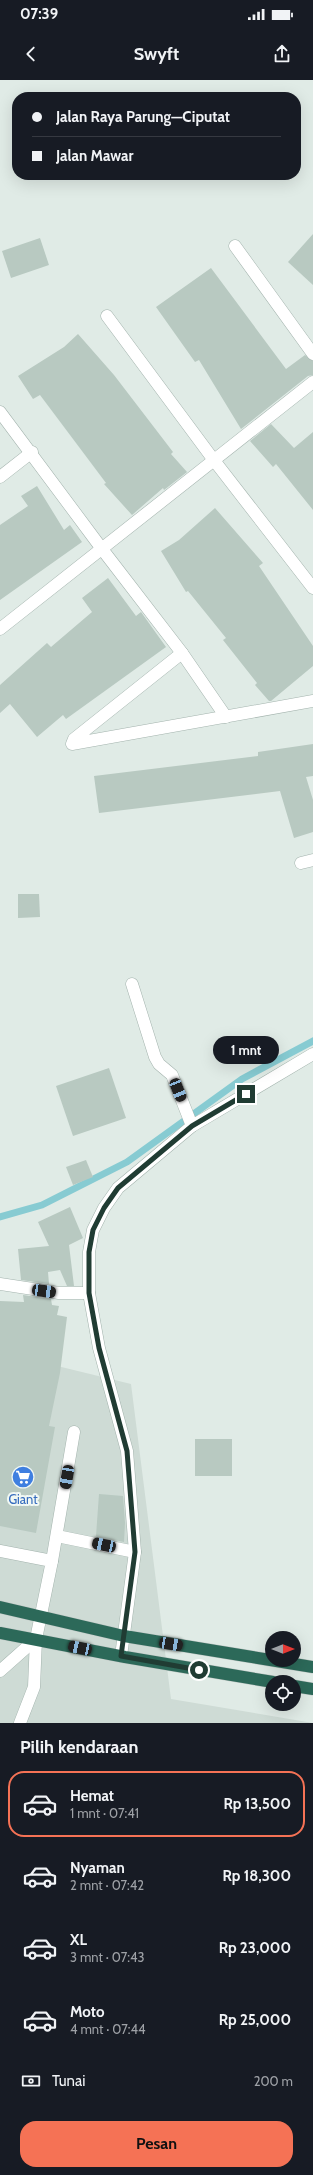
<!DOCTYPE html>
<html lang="id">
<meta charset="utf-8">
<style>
:root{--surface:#171b24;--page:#242831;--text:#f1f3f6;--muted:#9ea1a6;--line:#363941;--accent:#f57255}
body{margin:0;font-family:Cabin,sans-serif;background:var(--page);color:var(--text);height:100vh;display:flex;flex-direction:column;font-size:15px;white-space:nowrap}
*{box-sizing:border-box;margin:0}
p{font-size:13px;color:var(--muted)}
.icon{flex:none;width:22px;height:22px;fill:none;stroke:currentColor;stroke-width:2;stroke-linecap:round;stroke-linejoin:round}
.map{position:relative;height:1643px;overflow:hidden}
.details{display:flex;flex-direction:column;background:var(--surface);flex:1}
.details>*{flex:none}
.hud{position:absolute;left:12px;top:12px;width:289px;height:88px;border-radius:16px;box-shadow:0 4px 16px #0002;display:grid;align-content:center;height:88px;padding:0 20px;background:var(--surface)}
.needle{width:26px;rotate:90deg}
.tools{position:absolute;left:265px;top:1551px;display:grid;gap:8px}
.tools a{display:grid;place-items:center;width:36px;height:36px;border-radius:50%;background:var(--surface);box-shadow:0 4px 16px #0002;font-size:20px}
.end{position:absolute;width:18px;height:18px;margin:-9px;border:5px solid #203c33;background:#fff;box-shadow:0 0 0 2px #fff}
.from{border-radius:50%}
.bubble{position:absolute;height:28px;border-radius:14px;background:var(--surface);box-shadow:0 4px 16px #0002;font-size:13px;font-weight:700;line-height:28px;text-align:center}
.car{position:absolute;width:12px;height:24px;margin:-12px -6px;border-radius:5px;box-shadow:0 0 3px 1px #0007;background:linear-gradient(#222 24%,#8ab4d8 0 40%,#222 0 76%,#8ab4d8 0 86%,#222 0)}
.hud b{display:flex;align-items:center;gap:14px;height:38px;font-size:15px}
.hud b+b{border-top:1px solid var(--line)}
.hud i{width:10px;height:10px;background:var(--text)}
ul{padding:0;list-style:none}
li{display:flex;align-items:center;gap:12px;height:66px;margin:0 8px 6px;padding:0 12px;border:2px solid transparent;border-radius:16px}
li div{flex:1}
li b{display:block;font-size:15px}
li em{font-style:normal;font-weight:700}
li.selected{border-color:var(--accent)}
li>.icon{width:36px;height:36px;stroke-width:1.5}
h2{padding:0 20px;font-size:18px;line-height:48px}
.pay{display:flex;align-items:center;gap:10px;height:44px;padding:0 20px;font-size:15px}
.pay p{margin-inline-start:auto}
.primary-button{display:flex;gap:8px;margin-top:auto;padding:8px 20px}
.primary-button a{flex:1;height:46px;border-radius:16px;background:var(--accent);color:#111;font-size:16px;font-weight:700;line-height:46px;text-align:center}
.status{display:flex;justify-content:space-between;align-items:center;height:28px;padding:0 20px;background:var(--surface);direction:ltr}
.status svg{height:11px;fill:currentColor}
header{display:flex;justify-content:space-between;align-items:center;height:52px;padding:0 20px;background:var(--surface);font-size:18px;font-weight:700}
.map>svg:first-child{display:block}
</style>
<div class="status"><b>07:39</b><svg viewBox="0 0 49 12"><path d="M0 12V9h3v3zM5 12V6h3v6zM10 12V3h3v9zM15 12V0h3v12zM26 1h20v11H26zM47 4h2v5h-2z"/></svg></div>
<header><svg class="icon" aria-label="back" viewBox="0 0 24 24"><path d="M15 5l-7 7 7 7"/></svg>Swyft<svg class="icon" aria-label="share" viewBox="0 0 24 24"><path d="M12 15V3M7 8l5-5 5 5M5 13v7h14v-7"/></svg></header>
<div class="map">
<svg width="313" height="1643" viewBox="0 0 313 1643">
<rect width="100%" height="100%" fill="#e0ebe6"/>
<!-- built -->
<path fill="#cedbd5" d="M0 1272 131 1304 171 1619 313 1643H0Z"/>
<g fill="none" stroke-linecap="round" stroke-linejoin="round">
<!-- stream -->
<path stroke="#87cbd2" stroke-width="7" d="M0 1137 42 1125 127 1082 242 999 313 961"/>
</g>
<!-- building -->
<g fill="#b8c9c1">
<path d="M313 154V205L288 182Z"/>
<path d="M40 158 49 185 11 198 2 171Z"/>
<path d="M211 188 286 289 305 275 313 281V295L308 296 241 349 199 280 195 282 156 227Z"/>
<path d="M78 254 114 295 173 372 171 374 187 392 164 410 163 408 132 435 104 404 106 403 40 315 33 319 18 296 64 267Z"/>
<path d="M271 344 294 368 313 352V430L276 384 273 387 250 361Z"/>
<path d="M37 406 64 450 70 445 82 462 0 520V445L28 426 21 416Z"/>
<path d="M215 428 263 483 259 486 313 566V586L271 621H269L255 605 257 603 223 560 226 558 188 511 186 512 161 471 179 460Z"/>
<path d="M108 498 136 536 141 532 166 567 66 639 63 635 37 657 10 624 0 633V605L47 563 51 567 92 532 82 518Z"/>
<path d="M313 664V696L306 697 313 720V752L294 758 280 711 99 733 94 696 258 676V672Z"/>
<path d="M18 814H39L40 837 18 838Z"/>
<path d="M109 988 126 1038 73 1056 56 1006Z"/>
<path d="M86 1080 93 1097 73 1105 66 1087Z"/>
<path d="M70 1127 83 1158 69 1165 74 1206H67L60 1190 48 1192 49 1204 21 1200 18 1169 49 1166 38 1142Z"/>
<path d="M23 1215 51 1219 52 1225 59 1226 57 1235 67 1237 60 1293 49 1346 55 1347 36 1453 0 1446V1221L24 1222Z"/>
<rect x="195" y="1359" width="37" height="37"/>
<path d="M99 1414 123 1416 125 1443 124 1462 96 1456Z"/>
</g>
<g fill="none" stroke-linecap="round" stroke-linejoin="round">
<!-- minor casing -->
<g stroke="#a3b3ad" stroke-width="13">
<g id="minor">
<path d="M235 166 313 274"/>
<path d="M107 236 213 379 313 508"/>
<path d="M0 332 102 469 182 573 226 637"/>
<path d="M0 397 32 372"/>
<path d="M0 549 313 302"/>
<path d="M182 573 74 659 72 664 313 621"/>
<path d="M301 783 313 780"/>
<path d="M132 904 155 977 159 984 172 995 192 1046"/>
<path d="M0 1204 59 1213H89"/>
<path d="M57 1456 135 1472"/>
<path d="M0 1471 52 1481 36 1559 34 1607 20 1643"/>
<path d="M52 1481 74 1352"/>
<path d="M121 1576 135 1472 127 1371 99 1268 89 1213V1172L93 1150 104 1128 118 1108 192 1046 313 974"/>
<path d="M0 1591 36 1559"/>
</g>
</g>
<!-- highway casing -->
<g stroke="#c1c8c6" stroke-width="13">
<g id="highway">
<path d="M0 1527 124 1556 313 1587"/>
<path d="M0 1553 125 1577 273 1602"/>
<path d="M294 1606 313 1609"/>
</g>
</g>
<!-- minor -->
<use href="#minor" stroke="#fff" stroke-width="12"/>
<!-- highway -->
<use href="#highway" stroke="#2c6959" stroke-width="12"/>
</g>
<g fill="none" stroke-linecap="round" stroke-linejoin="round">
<!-- route -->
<path stroke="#203c33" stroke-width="5" d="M199 1590 121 1576 135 1472 127 1371 99 1268 89 1213V1172L93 1150 104 1128 118 1108 192 1046 246 1014"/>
</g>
<!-- icons -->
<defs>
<g id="supermarket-disc" transform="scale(1.15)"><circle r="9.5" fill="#3f7fe0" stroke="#f1f8f4"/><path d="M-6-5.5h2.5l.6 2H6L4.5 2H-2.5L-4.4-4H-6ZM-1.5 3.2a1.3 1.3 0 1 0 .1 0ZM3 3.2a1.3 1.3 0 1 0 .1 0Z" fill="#fff"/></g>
</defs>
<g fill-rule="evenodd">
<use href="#supermarket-disc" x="23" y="1397"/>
</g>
<g text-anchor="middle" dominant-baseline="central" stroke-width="4" stroke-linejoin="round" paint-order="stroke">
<!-- shop labels -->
<g font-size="13" fill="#366cbe" stroke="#f1f8f4">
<text x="23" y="1419">Giant</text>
</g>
</g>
</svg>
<div class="tools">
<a><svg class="needle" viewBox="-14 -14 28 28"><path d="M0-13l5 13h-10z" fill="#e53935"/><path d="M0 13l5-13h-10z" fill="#9ea1a6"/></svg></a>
<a><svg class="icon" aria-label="locate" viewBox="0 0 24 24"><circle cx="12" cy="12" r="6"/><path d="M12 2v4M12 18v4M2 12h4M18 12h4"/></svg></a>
</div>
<i class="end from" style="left:199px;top:1590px"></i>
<i class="end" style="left:246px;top:1014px"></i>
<div class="bubble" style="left:213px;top:956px;width:66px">1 mnt</div>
<i class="car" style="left:178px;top:1010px;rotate:158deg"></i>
<i class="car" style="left:44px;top:1211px;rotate:98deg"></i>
<i class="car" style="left:67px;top:1397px;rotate:190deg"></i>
<i class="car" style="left:104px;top:1465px;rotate:282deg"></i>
<i class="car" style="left:171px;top:1564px;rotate:99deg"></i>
<i class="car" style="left:80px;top:1568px;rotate:282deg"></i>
<div class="hud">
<b><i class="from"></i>Jalan Raya Parung—Ciputat</b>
<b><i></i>Jalan Mawar</b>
</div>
</div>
<section class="details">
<h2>Pilih kendaraan</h2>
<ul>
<li class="selected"><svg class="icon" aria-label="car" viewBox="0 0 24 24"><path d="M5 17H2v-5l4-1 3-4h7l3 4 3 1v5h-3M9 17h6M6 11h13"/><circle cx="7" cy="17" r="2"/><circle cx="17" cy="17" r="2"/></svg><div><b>Hemat</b><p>1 mnt · 07:41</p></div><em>Rp 13,500</em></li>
<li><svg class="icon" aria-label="car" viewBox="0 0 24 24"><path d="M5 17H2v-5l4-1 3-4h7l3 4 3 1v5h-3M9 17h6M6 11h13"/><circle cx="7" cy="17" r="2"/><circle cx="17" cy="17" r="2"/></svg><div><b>Nyaman</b><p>2 mnt · 07:42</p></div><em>Rp 18,300</em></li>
<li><svg class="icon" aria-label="car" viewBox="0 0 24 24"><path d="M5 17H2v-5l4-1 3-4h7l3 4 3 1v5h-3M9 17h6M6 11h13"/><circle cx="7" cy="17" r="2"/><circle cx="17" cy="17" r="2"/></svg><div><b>XL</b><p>3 mnt · 07:43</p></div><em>Rp 23,000</em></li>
<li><svg class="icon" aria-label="car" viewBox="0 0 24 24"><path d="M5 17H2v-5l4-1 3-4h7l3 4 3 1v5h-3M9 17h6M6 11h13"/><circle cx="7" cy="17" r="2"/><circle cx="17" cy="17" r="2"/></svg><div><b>Moto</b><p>4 mnt · 07:44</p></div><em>Rp 25,000</em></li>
</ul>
<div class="pay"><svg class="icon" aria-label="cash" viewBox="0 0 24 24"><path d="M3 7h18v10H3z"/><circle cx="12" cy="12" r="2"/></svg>Tunai<p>200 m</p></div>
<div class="primary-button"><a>Pesan</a></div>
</section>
